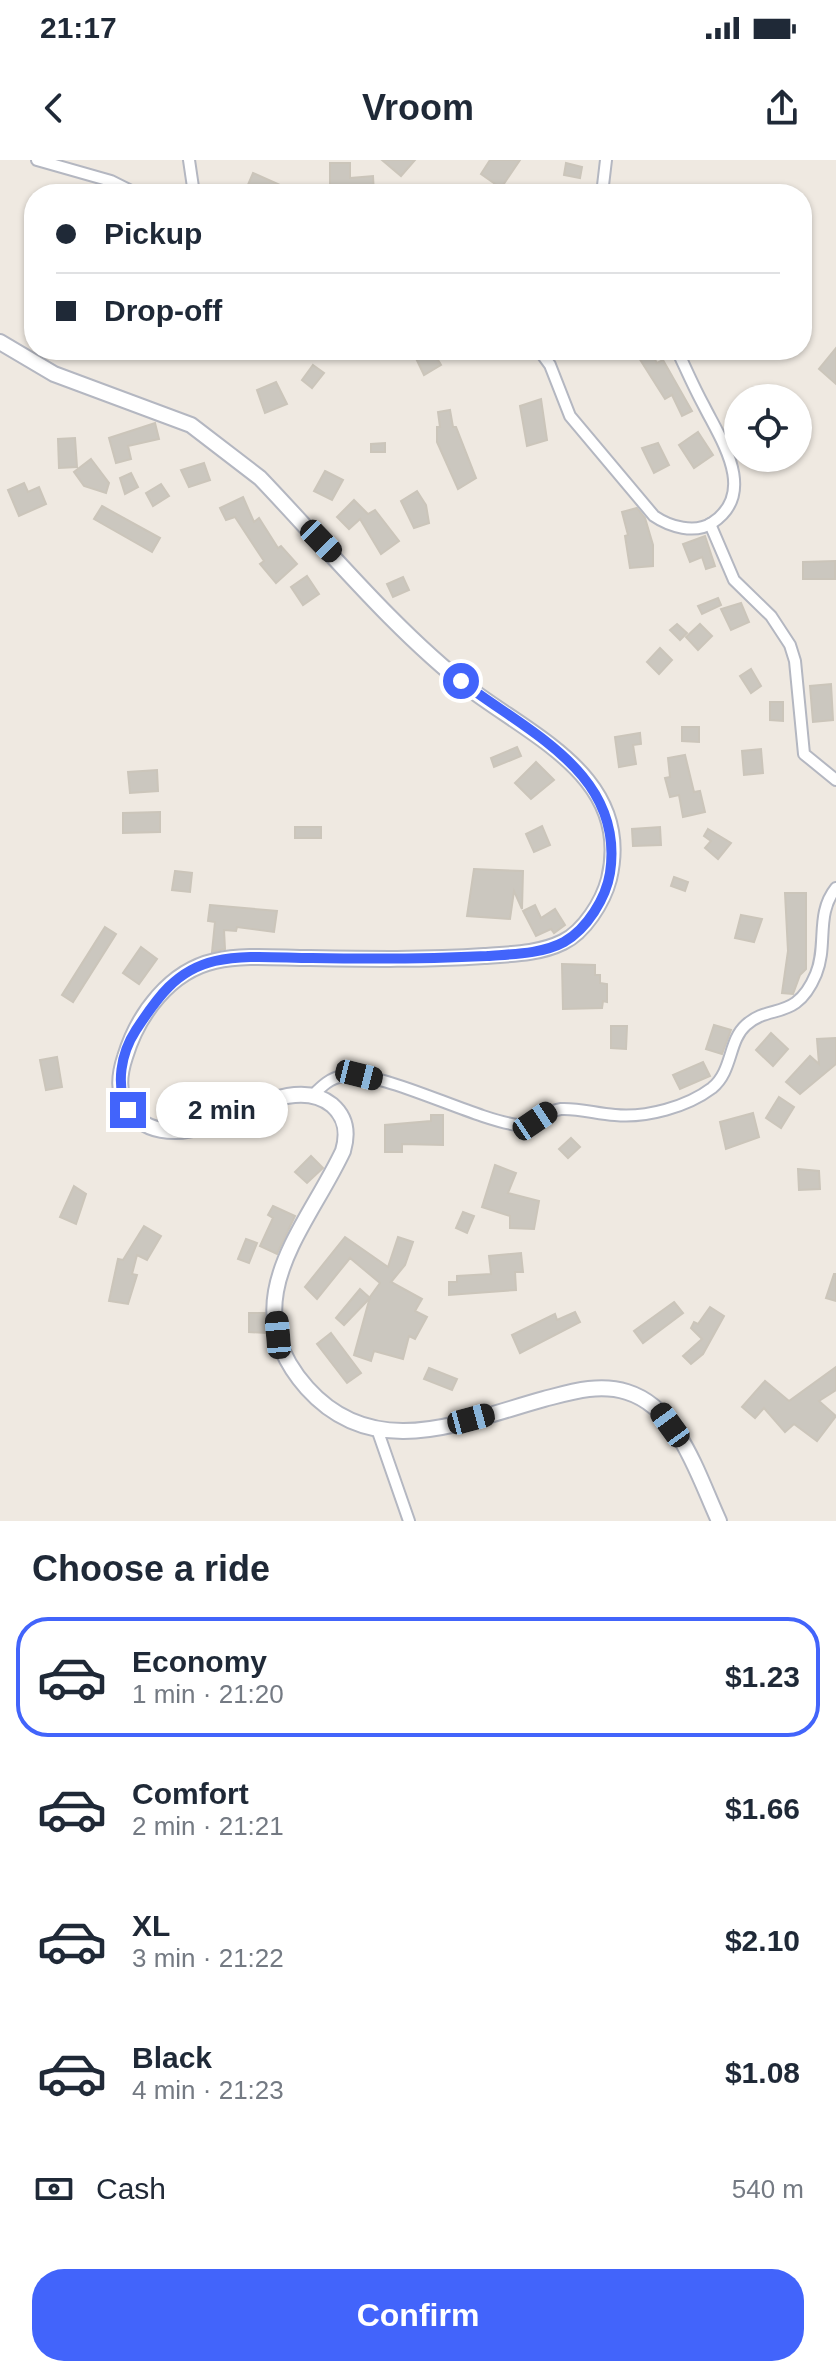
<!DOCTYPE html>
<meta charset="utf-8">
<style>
:root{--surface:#fff;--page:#f6f6f7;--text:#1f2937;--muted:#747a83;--line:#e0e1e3;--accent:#4264fb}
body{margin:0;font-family:Arial,sans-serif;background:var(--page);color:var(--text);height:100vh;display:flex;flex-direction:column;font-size:30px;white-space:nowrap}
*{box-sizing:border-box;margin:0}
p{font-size:26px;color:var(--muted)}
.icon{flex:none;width:44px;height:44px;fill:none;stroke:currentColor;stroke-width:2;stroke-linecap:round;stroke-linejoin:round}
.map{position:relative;height:1361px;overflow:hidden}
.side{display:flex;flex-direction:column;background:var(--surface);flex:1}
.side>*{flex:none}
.guide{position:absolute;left:24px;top:24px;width:788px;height:176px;border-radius:32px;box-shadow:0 2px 6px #0004;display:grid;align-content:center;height:176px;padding:0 32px;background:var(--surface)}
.buttons{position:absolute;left:724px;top:224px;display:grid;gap:16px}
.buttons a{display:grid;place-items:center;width:88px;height:88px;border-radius:50%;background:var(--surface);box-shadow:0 2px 6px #0004;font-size:40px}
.end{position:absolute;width:36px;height:36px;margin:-18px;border:10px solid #4264fb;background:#fff;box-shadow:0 0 0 4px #fff}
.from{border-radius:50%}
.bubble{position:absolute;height:56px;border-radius:28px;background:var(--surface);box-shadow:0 2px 6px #0004;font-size:26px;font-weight:700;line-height:56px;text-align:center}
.car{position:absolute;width:24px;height:48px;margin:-24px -12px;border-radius:10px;box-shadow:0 0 6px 2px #0007;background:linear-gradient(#222 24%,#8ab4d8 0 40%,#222 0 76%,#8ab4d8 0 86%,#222 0)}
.guide b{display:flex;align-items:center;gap:28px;height:76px;font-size:30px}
.guide b+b{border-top:2px solid var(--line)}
.guide i{width:20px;height:20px;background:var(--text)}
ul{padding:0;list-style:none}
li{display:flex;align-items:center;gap:24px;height:120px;margin:0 16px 12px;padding:0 16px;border:4px solid transparent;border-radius:32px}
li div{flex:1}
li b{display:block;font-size:30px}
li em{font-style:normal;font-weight:700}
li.current{border-color:var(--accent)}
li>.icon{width:72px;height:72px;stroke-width:1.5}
h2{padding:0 32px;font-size:36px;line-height:96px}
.pay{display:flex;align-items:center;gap:20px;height:88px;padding:0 32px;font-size:30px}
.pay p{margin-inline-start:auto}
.action{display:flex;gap:16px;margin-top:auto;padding:16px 32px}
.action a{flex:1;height:92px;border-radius:32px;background:var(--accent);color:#fff;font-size:32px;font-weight:700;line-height:92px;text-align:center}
.status{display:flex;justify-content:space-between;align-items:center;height:56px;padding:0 40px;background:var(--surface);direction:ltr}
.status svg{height:22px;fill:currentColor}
header{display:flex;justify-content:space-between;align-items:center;height:104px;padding:0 32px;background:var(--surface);font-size:36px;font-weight:700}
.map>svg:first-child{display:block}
</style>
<div class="status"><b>21:17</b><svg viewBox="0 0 49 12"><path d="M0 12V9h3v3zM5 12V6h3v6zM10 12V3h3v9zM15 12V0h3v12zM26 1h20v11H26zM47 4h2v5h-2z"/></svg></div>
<header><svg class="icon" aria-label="back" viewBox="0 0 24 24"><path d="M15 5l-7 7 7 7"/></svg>Vroom<svg class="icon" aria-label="share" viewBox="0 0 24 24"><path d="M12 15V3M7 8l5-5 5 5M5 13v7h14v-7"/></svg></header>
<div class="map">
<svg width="836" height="1361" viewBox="0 0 836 1361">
<rect width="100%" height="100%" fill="#efe9e1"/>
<!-- building -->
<g fill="#cbc7bf" stroke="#cbc5ba" stroke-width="2">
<path d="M382 0H415L401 16Z"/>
<path d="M490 0H520L501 28 481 14Z"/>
<path d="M330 3H350V18L373 16 374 34 330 30Z"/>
<path d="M566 3 582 7 580 18 564 15Z"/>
<path d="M253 13 300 34H244Z"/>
<path d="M836 188V224L819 209Z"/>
<path d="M412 190H432L441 205 424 215Z"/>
<path d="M634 190H649L657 203 663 200 692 251 682 256 672 235 665 239Z"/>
<path d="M313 205 324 213 312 228 302 220Z"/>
<path d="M276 222 287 244 265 253 257 230Z"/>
<path d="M541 239 547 280 527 286 520 246Z"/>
<path d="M450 250 453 267H456L476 318 458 329 437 282V267H440L438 252Z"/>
<path d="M155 263 159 279 128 286 131 299 116 303 109 278Z"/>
<path d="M698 272 713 295 694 308 679 285Z"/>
<path d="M75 278 77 307 59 308 58 279Z"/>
<path d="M385 283V292H371V284Z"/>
<path d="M658 283 669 305 654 313 642 288Z"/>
<path d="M91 299 109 323 106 333 84 326 74 312Z"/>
<path d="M204 303 210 320 189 327 181 310Z"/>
<path d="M325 311 343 320 332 340 314 331Z"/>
<path d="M131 313 138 327 125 334 120 318Z"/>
<path d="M24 323 28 332 39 327 46 344 19 356 8 330Z"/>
<path d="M161 324 169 336 153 346 146 333Z"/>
<path d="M417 331 426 345 429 363 414 368 401 341Z"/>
<path d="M243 337 254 362 259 358 278 388 281 386 297 404 276 423 260 404 264 401 235 357 226 360 220 348Z"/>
<path d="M354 340 368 354 375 350 399 381 381 394 360 359 349 369 337 357Z"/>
<path d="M102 346 160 378 152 392 94 359Z"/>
<path d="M637 348 645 358 653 385V406L630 408 625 376 628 375 622 352Z"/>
<path d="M705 376 715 406 706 409 702 397 690 402 683 384Z"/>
<path d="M835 401V419H803V402Z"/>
<path d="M307 416 319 434 303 445 291 427Z"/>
<path d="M403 417 409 430 393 437 387 424Z"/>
<path d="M718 438 721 445 702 454 698 446Z"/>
<path d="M741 443 749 462 731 470 721 449Z"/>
<path d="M677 464 687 473 680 480 670 470Z"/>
<path d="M700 464 712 476 698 490 686 477Z"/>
<path d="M660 488 672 500 659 514 647 502Z"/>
<path d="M751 509 761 526 751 533 740 516Z"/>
<path d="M831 524 833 560 813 562 810 526Z"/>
<path d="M770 542H783V561L770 560Z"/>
<path d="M682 567H699V582L682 581Z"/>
<path d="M640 573 641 584 633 585 636 604 619 607 615 577Z"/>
<path d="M517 587 521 596 494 607 491 598Z"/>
<path d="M761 589 763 613 744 615 742 591Z"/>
<path d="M685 595 694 632 700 631 705 652 683 657 679 635 670 637 665 618 670 617 668 598Z"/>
<path d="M536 602 554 620 531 639 515 623Z"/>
<path d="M157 610 158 631 130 633 128 612Z"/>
<path d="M160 652V672L123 673V653Z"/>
<path d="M542 666 550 685 534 692 526 674Z"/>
<rect x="295" y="667" width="26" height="11"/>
<path d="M660 667 661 685 633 686 632 669Z"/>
<path d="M708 669 731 683 718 699 705 688 711 681 704 676Z"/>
<path d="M474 709 523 711 522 749 514 731 510 759 467 756Z"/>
<path d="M175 711 192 713 190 732 172 730Z"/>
<path d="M674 717 688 722 685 731 671 726Z"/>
<path d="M785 733H806V809L800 815 793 834 782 833 788 791Z"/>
<path d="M210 745 277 751 274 772 237 767 236 771 224 770 225 789 212 792 215 762 208 761Z"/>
<path d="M535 745 541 758 555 749 565 765 554 773 551 769 536 776 523 751Z"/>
<path d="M741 755 762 759 754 782 735 778Z"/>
<path d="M105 767 116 774 73 842 62 835Z"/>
<path d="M141 787 157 799 139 824 123 813Z"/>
<path d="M562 804 595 805V815H600V823L607 824V842L603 841 602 848 563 849Z"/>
<path d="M714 865 731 870 722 894 706 889Z"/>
<path d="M611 866H627L626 889 611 888Z"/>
<path d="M771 873 788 889 773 906 756 890Z"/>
<path d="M836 878V904L800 934 786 922 810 896 819 904 817 879Z"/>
<path d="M57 897 62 927 46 930 40 900Z"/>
<path d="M703 902 710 916 680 929 673 915Z"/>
<path d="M779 937 794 947 781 968 766 958Z"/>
<path d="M753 953 759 977 726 989 720 962Z"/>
<path d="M431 955H443V985L402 984V992H385V965L431 961Z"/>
<path d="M571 978 580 987 568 998 559 989Z"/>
<path d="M311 996 323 1008 307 1023 295 1012Z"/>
<path d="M495 1005 516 1013 508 1033 539 1041 534 1069 510 1068V1056L482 1047Z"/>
<path d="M798 1009 819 1011 820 1029 799 1030Z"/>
<path d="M74 1026 86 1034 76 1064 60 1057Z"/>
<path d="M273 1046 295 1056 277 1094 260 1086 273 1058 268 1055Z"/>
<path d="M463 1052 474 1056 467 1073 456 1068Z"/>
<path d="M144 1066 161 1076 147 1100 137 1095 132 1114 137 1115 128 1144 109 1141 118 1099 123 1100Z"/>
<path d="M345 1077 388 1107 398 1077 413 1082 405 1105 391 1122 422 1139 415 1151 427 1157 415 1179 409 1176 403 1199 374 1191 371 1201 354 1195 370 1137 380 1123 350 1098 317 1139 305 1127Z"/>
<path d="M246 1079 257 1083 249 1103 238 1099Z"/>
<path d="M521 1093 523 1112H515L516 1130 449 1135V1122H457V1116L491 1114 489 1096Z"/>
<path d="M834 1114H836V1141L826 1138Z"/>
<path d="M360 1129 370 1138 344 1165 336 1158Z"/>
<path d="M674 1142 683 1153 643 1183 634 1171Z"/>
<path d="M710 1147 724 1156 703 1194 691 1204 683 1196 702 1179 691 1168 694 1162 698 1164Z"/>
<path d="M575 1152 580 1162 520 1193 512 1175 555 1154 557 1160Z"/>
<path d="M249 1153H265L267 1173 249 1172Z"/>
<path d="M331 1173 361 1213 347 1223 317 1184Z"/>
<path d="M836 1207V1230L819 1241 836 1256 817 1281 794 1264 785 1272 764 1248 755 1258 742 1247 765 1221 789 1241Z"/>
<path d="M429 1208 457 1219 452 1230 424 1219Z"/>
</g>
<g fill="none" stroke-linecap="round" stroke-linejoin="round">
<!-- minor casing -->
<g stroke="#b4b7c1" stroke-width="14">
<g id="minor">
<path d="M37 0 111 21 137 34"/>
<path d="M189 0 194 34"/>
<path d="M602 34 606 0"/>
<path d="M539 190 550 205 570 256 654 356C670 367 695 374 712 363 758 333 721 280 704 246 694 228 686 209 677 190"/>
<path d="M710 364 734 420 771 456 790 485 795 501 804 594 836 620"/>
<path d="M313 935C322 926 330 918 343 916 380 909 470 958 517 965 534 967 544 951 561 949 579 948 597 954 615 955 646 958 687 947 712 928 733 911 728 881 746 865 770 843 796 862 816 814 828 785 815 754 836 728"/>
<path d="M377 1269 409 1361"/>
</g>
</g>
<!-- secondary casing -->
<g stroke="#b4b7c1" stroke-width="18">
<path id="secondary" d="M0 182 54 214 191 265 260 318C327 388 394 470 470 529 535 578 633 619 609 719 603 742 584 772 563 782 539 794 510 794 484 796 426 800 368 799 310 798 280 798 245 794 215 801 170 811 138 854 125 897 119 915 117 936 130 951 142 966 156 971 175 971 223 972 290 911 332 945 347 958 348 974 343 991 306 1070 231 1142 307 1228 374 1303 461 1262 544 1239 571 1232 599 1223 627 1232 679 1248 698 1316 719 1361"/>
</g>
<!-- minor -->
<use href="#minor" stroke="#fff" stroke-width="10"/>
<!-- secondary -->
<use href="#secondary" stroke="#fff" stroke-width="14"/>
</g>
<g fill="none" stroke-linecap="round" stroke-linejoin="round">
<!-- route -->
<path stroke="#4264fb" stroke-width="10" d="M128 950C115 925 121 893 136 870 157 838 176 810 215 801 246 794 281 798 312 798 371 799 429 799 487 796 512 794 542 794 564 782 587 769 606 738 610 713 625 613 527 572 461 521"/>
</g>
</svg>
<div class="buttons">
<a><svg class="icon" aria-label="locate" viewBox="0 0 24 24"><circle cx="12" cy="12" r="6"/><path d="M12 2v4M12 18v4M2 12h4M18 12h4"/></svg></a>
</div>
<i class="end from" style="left:461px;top:521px"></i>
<i class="end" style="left:128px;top:950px"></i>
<div class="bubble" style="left:156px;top:922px;width:132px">2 min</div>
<i class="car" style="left:321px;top:381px;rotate:136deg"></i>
<i class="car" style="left:359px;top:915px;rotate:104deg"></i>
<i class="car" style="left:535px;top:961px;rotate:56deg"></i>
<i class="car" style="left:278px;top:1175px;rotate:355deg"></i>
<i class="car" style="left:471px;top:1259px;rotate:75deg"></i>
<i class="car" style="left:670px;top:1265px;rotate:324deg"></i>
<div class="guide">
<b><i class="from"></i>Pickup</b>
<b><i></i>Drop-off</b>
</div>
</div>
<section class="side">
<h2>Choose a ride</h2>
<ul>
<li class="current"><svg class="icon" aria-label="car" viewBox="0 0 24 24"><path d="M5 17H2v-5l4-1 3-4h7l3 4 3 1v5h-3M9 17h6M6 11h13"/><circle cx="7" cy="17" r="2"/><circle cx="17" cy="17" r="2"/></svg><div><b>Economy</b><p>1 min · 21:20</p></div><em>$1.23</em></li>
<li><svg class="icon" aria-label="car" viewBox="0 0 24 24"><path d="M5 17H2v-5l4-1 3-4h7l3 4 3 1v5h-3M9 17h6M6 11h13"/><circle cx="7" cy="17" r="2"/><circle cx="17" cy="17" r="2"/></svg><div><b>Comfort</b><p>2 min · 21:21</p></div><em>$1.66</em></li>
<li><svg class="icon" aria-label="car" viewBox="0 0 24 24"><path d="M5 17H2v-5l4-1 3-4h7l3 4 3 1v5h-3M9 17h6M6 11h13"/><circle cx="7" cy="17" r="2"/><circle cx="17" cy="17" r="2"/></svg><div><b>XL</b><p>3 min · 21:22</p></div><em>$2.10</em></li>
<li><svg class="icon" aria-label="car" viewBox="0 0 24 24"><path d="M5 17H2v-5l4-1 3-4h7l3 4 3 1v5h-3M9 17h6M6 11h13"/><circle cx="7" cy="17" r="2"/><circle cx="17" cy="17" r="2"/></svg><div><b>Black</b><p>4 min · 21:23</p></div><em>$1.08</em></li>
</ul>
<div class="pay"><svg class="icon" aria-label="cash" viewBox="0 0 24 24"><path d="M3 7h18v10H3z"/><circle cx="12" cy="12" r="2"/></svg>Cash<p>540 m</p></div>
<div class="action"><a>Confirm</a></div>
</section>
